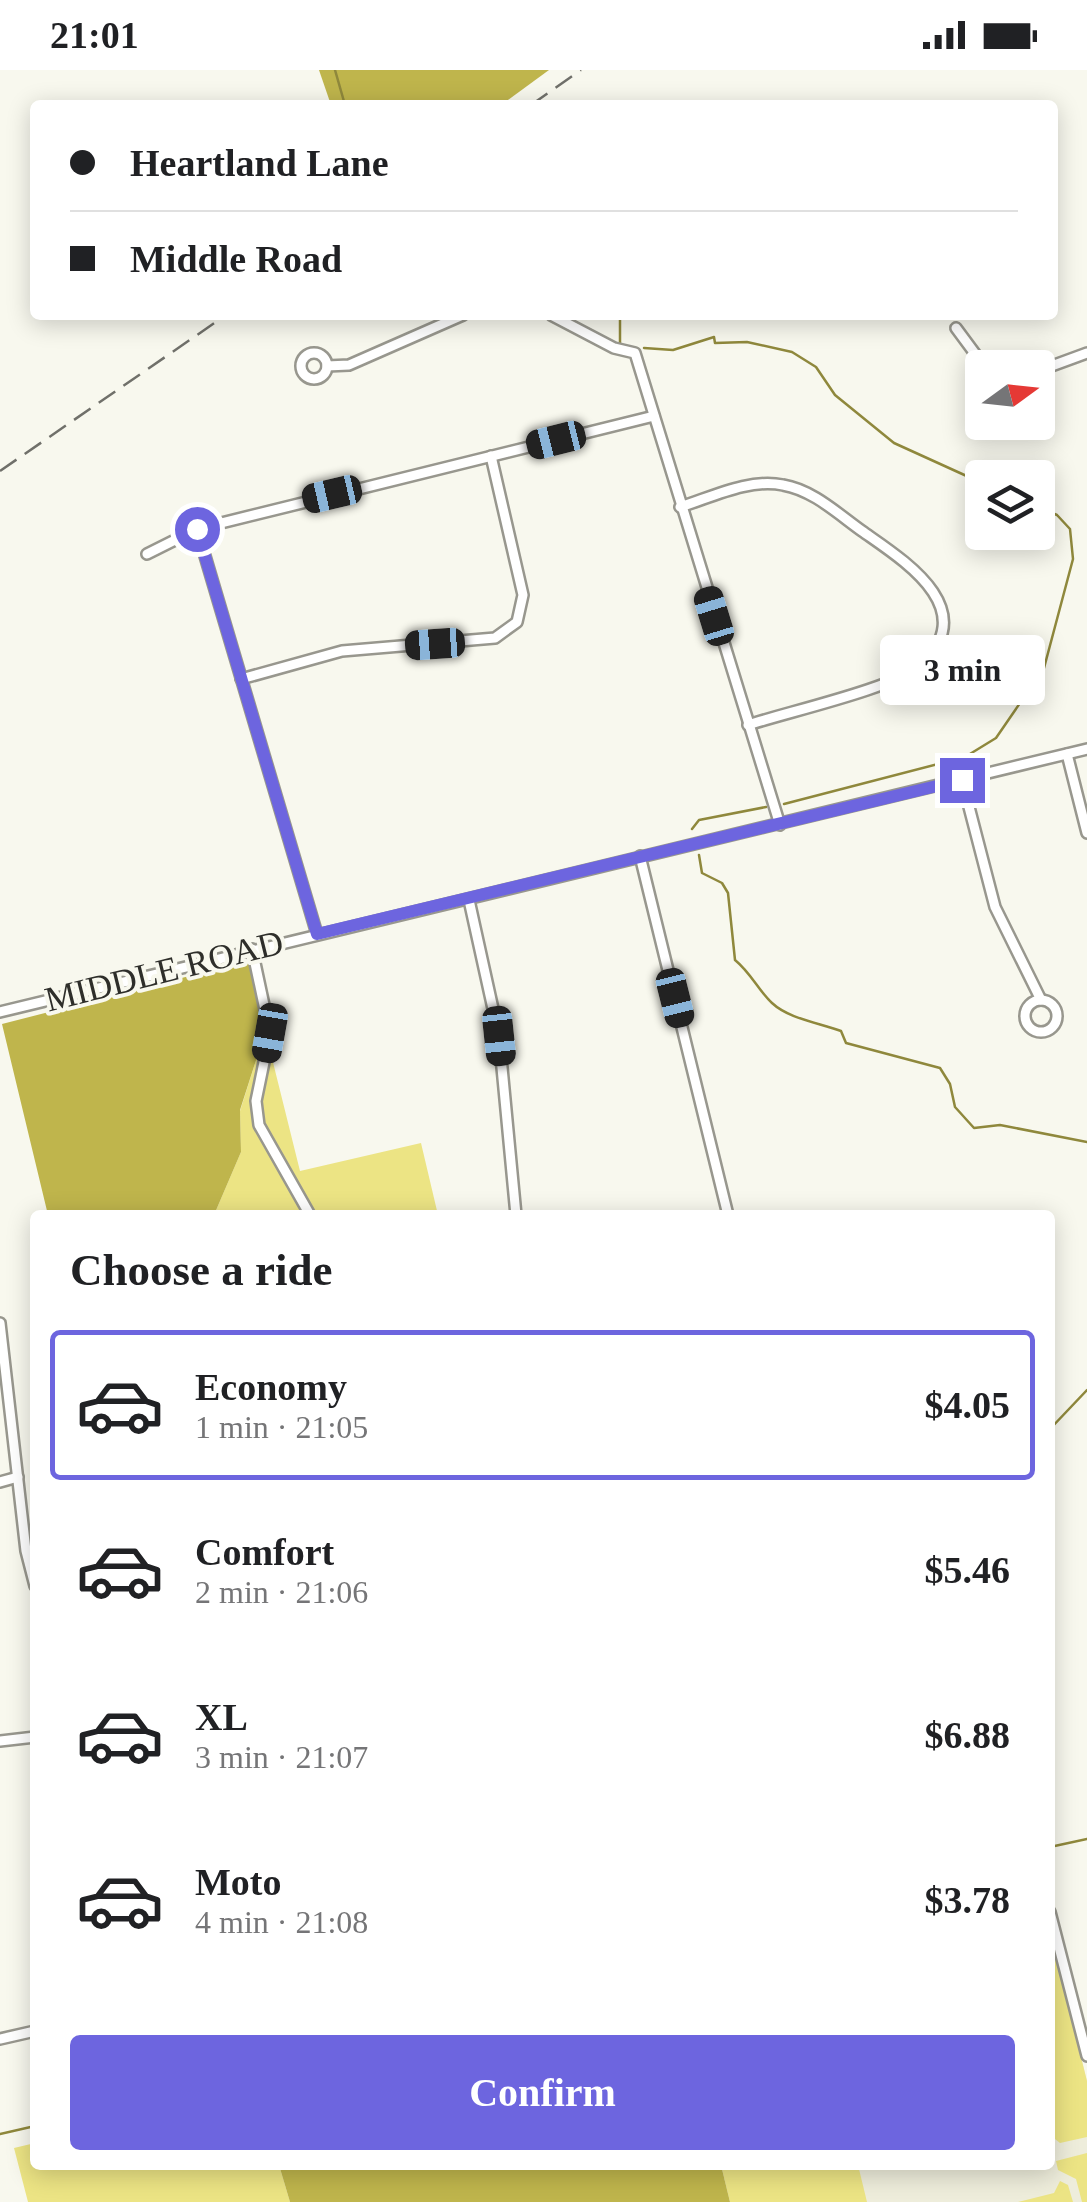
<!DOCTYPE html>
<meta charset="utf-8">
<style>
:root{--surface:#fff;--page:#f6f6f6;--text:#202124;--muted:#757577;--line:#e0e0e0;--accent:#6d65df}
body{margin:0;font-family:Georgia,serif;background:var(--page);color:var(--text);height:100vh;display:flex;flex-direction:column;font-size:38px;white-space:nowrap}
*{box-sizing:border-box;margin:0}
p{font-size:32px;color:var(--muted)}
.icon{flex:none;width:55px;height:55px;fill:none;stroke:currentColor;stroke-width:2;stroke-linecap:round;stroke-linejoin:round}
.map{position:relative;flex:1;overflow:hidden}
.details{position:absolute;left:30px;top:1140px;width:1025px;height:960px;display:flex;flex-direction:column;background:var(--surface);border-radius:10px;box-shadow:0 5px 25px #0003}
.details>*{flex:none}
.top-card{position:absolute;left:30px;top:30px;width:1028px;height:220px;border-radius:10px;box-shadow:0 5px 25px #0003;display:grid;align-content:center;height:220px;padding:0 40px;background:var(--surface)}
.needle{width:65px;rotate:75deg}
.tools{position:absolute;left:965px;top:280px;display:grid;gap:20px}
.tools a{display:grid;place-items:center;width:90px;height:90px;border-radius:10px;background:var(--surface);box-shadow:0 5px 25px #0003;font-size:50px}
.end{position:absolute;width:45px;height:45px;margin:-22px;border:12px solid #6d65df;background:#fff;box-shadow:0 0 0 5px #fff}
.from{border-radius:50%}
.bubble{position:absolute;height:70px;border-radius:10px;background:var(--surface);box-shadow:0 5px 25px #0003;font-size:32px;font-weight:800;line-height:70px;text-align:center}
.car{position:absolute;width:30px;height:60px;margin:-30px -15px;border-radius:12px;box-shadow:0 0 8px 2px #0007;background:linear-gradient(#222 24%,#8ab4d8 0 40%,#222 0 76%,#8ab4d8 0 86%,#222 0)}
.top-card b{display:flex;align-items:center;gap:35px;height:95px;font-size:38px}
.top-card b+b{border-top:2px solid var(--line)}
.top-card i{width:25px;height:25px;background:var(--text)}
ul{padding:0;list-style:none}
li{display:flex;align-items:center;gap:30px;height:150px;margin:0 20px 15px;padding:0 20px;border:5px solid transparent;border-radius:10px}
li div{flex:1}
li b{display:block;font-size:38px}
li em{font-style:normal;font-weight:800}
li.selected{border-color:var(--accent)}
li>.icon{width:90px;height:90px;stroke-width:1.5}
h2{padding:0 40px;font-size:45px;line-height:120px}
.primary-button{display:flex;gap:20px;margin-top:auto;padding:20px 40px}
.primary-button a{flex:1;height:115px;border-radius:10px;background:var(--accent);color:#fff;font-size:40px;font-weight:800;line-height:115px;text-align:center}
.status{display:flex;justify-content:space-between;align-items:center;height:70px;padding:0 50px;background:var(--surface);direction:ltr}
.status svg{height:28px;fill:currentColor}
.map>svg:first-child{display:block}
</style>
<div class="status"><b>21:01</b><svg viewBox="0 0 49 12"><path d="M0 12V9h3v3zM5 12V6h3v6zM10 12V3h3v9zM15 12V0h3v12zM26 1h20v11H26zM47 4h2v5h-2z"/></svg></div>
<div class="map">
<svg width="1087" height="2132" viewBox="0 0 1087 2132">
<rect width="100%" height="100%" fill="#f8f8ee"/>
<!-- built -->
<path fill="#eeeddb" d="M1050 1863 1087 2011V2132H775L764 2095H1050Z"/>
<!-- green -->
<g fill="#ece484">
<path d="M261 944 300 1101 421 1073 438 1145H214L241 1082 240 1041 258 984Z"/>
<path d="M1050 1863 1087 2011V2067L1060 2073 1050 2065Z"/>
<path d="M35 2073V2095H279L290 2132H28L14 2078Z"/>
<path d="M1087 2083V2132H1082L1076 2109 1058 2100 1056 2091Z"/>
<path d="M721 2095H858L867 2132H730Z"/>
<path d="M1060 2111 1068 2115 1073 2132H1018L1054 2123Z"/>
</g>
<!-- forest -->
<g fill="#bfb54c">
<path d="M319 0H549L501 35H331Z"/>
<path d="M248 891 261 944 258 984 240 1040 241 1082 214 1145H48L2 954Z"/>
<path d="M279 2095H721L730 2132H290Z"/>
</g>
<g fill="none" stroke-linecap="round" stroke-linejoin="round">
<!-- stream -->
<g stroke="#8f883c" stroke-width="2.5">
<path d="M335 0 345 35"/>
<path d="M620 245V274"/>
<path d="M644 278 673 280 714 267 715 273 747 272 792 282 816 297 835 325 894 373 982 413"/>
<path d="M784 734 965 687 996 668 1044 598 1073 489 1070 459 1057 445 1038 437"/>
<path d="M692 759 699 750 766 737"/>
<path d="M699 785 702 803 722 813 728 823 735 890C751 903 758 920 772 933 789 949 820 953 841 961L846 973 940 998 950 1014 955 1037 974 1058 1000 1055 1087 1072"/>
<path d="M1050 1359 1087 1320"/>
<path d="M1050 1777 1087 1769"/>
<path d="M0 2064 35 2056"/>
</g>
<!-- street casing -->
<g stroke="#98978e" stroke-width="14">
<g id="street">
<path d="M551 245 614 278 635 283 780 755"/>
<path d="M956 258 976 285 996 298"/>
<circle cx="314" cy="296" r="13"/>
<path d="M327 296 349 295 463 245"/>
<path d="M1038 301 1087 283"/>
<path d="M680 437C712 427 749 408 783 415 813 420 838 444 862 461 903 490 982 538 921 595 895 618 787 642 748 655"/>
<path d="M197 459 317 864"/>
<path d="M147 484 197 459 654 346"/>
<path d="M241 609 342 581 495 568 517 552 523 525 491 386"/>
<path d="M1067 684 1087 763"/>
<path d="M962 710 995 837 1041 930"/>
<path d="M640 786 728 1145"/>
<path d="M469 830 499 966 516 1145"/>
<path d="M252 879 270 963 256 1031 259 1055 310 1145"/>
<circle cx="1041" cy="946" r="16"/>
<path d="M0 942 1087 679"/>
<path d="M0 1253 26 1481 35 1516"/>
<path d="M0 1412 18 1407"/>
<path d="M0 1671 35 1667"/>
<path d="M1050 1842 1087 1986"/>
<path d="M0 1969 35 1961"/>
</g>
</g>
<!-- street -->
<use href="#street" stroke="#fff" stroke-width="9"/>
<!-- rail -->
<g stroke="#70706a" stroke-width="2.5" stroke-dasharray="20 10" stroke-linecap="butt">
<path d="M531 35 581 0"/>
<path d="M0 401 226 245"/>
</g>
</g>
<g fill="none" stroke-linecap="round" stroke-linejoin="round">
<!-- route -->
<path stroke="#6d65df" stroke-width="12" d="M197 459 317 864 962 710"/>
</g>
<g text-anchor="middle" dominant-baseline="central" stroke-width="8" stroke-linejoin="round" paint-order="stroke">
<!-- street labels -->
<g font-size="35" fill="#2e2e2a" stroke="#f8f8ee">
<text transform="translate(164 901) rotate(-14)">MIDDLE ROAD</text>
</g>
</g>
</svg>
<div class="tools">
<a><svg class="needle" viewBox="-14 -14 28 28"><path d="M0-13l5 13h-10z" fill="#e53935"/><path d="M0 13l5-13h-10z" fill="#757577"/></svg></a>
<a><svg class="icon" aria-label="layers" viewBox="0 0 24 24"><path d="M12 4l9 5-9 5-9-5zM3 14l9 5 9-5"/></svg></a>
</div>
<i class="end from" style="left:197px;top:459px"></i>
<i class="end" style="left:962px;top:710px"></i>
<div class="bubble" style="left:880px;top:565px;width:165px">3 min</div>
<i class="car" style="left:556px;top:370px;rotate:256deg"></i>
<i class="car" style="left:332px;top:424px;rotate:257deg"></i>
<i class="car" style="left:714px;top:546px;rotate:343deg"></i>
<i class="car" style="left:435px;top:574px;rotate:266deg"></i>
<i class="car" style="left:675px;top:928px;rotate:166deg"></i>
<i class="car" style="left:270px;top:963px;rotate:190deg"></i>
<i class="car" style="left:499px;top:966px;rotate:174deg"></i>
<div class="top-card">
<b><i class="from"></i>Heartland Lane</b>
<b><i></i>Middle Road</b>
</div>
<section class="details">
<h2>Choose a ride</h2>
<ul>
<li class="selected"><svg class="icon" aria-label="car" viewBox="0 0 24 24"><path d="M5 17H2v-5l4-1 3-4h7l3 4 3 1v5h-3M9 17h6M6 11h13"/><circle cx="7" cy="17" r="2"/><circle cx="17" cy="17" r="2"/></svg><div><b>Economy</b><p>1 min · 21:05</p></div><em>$4.05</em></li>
<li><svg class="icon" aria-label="car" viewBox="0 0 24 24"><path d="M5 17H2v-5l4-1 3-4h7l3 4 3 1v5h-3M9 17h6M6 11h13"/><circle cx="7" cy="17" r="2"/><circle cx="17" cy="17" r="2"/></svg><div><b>Comfort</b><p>2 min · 21:06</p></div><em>$5.46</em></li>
<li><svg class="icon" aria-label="car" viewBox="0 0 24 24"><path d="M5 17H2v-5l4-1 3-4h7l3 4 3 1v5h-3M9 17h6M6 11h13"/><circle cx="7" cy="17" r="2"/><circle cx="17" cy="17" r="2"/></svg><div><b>XL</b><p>3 min · 21:07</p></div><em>$6.88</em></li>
<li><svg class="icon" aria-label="car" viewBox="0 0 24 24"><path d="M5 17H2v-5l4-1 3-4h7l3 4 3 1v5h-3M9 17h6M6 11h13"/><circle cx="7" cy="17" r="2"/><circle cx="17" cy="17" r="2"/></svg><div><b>Moto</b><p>4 min · 21:08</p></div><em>$3.78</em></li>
</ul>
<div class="primary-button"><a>Confirm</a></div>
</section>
</div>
